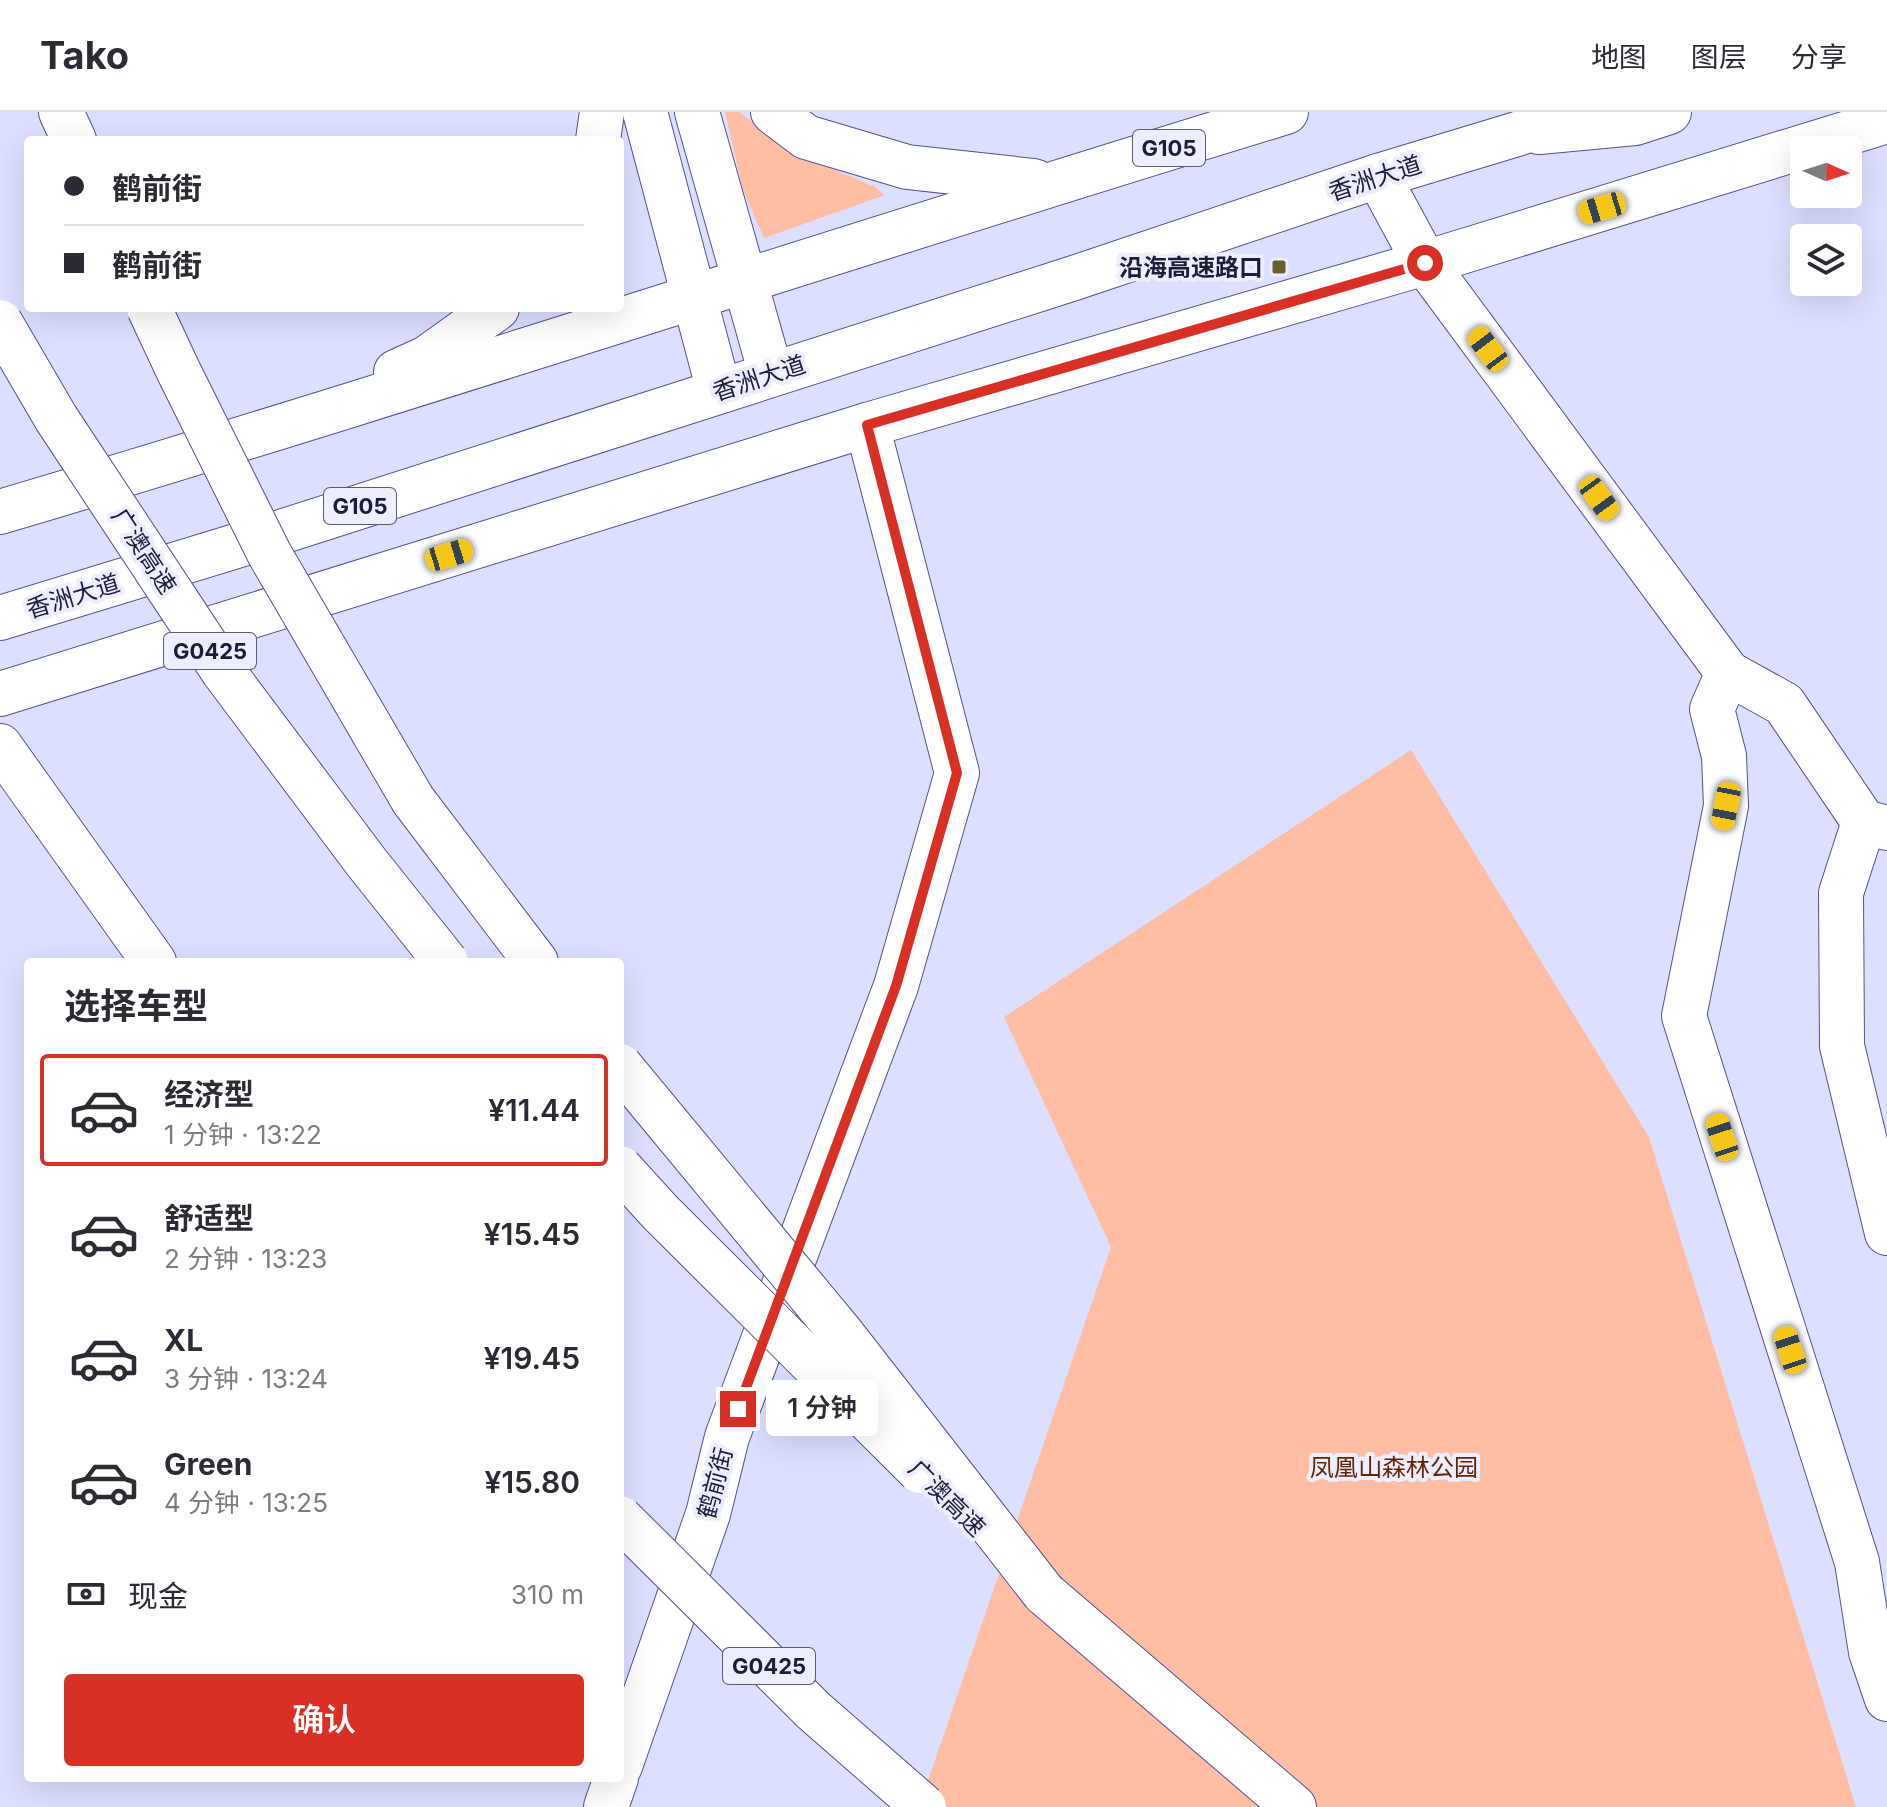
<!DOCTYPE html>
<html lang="zh">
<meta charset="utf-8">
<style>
:root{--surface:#fff;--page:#f7f7f7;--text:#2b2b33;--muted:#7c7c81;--line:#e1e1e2;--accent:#d93025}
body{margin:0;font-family:Inter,"Noto Sans SC",sans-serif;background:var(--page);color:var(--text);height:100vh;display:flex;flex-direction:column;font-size:30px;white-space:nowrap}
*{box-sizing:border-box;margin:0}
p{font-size:26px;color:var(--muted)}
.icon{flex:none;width:44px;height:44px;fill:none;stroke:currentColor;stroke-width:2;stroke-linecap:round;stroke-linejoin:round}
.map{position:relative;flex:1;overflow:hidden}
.drawer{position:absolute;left:24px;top:846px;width:600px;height:824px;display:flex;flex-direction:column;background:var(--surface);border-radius:8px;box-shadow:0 8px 32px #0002}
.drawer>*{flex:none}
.guide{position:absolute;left:24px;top:24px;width:600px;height:176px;border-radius:8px;box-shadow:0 8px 32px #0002;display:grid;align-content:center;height:176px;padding:0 40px;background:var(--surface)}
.needle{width:52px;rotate:93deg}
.controls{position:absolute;left:1790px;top:24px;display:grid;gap:16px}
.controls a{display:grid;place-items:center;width:72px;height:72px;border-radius:8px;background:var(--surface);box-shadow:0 8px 32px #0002;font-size:40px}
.end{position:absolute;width:36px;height:36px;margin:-18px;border:10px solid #d93025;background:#fff;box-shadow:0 0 0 4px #fff}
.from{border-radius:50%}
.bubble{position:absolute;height:56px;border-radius:8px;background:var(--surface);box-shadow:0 8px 32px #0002;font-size:26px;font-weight:600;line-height:56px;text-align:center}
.car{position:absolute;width:24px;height:48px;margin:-24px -12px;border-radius:10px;box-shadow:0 0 6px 2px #0007;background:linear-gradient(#f5c518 24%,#345 0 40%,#f5c518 0 76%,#345 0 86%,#f5c518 0)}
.guide b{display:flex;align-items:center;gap:28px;height:76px;font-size:30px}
.guide b+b{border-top:2px solid var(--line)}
.guide i{width:20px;height:20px;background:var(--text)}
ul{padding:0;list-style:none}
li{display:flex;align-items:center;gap:24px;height:112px;margin:0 16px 12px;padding:0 24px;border:4px solid transparent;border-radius:8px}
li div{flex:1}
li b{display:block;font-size:30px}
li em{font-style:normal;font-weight:600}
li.selected{border-color:var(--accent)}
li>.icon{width:72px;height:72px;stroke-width:1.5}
h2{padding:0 40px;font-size:36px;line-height:96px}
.pay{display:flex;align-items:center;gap:20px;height:88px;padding:0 40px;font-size:30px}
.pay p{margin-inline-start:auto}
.action{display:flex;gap:16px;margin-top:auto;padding:16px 40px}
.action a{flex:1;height:92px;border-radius:8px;background:var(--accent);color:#fff;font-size:32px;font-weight:600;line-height:92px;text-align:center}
header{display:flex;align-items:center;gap:48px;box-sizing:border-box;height:112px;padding:0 40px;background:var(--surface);border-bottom:2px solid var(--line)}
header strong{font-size:38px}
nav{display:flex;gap:44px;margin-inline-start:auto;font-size:28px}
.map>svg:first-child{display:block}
</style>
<header>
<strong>Tako</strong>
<nav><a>地图</a><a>图层</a><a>分享</a></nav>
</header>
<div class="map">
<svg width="1887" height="1695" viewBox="0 0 1887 1695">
<rect width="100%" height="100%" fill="#dcdfff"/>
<!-- green -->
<g fill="#ffbda4">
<path d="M725 0H739L791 39 875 75 885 83 764 126 743 78Z"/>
<path d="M1411 638 1649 1025 1856 1695H919L1111 1135 1004 905Z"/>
</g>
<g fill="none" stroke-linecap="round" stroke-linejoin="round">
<!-- minor casing -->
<g stroke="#515194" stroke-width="46">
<g id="minor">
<path d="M1378 64 1425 151 1728 561 1784 592 1864 710 1887 716"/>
<path d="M1728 561 1712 597 1724 644 1726 694 1684 904 1857 1450 1871 1540 1887 1587"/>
<path d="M0 582 867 313"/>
<path d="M1864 710 1841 781 1842 934 1887 1121"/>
<path d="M620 1654 708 1402 727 1325 896 874 957 661 867 313 1425 151 1887 9"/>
<path d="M606 1695 616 1666"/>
</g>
</g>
<!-- major casing -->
<g stroke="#515194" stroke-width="46">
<g id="major">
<path d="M645 0 719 279"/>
<path d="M697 0 771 262"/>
<path d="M1539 20 1635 11 1669 0"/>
</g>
</g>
<!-- highway casing -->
<g stroke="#515194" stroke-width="46">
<g id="highway">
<path d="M61 0 74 28"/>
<path d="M773 0 806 25 907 55 1034 69"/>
<path d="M598 28 602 0"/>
<path d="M396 260 427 246 497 196"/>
<path d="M0 400C430 272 856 131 1286 0"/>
<path d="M0 506 259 427 1074 166 1378 64 1517 22 1581 0"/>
<path d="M0 634 154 850"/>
<path d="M413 688 536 850"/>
<path d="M1044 1481 1294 1695"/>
</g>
</g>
<!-- minor -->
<use href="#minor" stroke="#fff" stroke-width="44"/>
<!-- major -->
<use href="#major" stroke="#fff" stroke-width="44"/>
<!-- highway -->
<use href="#highway" stroke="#fff" stroke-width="44"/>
<!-- highway-bridge casing -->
<g stroke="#515194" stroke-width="46" stroke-linecap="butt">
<g id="highway-bridge">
<path d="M149 196 178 258 269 441 413 688"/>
<path d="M0 210 56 306 223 559 367 751 446 850"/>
<path d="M620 954 842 1222 1044 1481"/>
<path d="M620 1056 660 1100 920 1359"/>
<path d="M620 1406 814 1599 924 1695"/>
</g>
</g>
<!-- highway-bridge -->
<use href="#highway-bridge" stroke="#fff" stroke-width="44"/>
</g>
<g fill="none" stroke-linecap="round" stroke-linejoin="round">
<!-- route -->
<path stroke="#d93025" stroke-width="10" d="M738 1297 896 874 957 661 867 313 1425 151"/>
</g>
<!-- markers -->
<rect fill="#68612e" stroke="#eceefe" stroke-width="3" x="1271" y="147" width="16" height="16" rx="4"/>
<g text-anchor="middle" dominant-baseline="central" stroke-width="8" stroke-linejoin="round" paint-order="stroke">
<!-- shield labels -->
<g fill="#eceefe" stroke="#5a5c74" stroke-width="2">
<rect x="1133" y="18" width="72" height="36" rx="6"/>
<rect x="324" y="376" width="72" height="36" rx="6"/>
<rect x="164" y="521" width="92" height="36" rx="6"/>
<rect x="723" y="1536" width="92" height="36" rx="6"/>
</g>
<g font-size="22" font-weight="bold" fill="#1c1d39">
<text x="1169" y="36">G105</text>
<text x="360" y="394">G105</text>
<text x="210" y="539">G0425</text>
<text x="769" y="1554">G0425</text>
</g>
<!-- street labels -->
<g font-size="24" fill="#1c1d39" stroke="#eceefe">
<text transform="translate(1375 66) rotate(-18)">香洲大道</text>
<text transform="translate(759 266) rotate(-18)">香洲大道</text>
<text transform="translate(144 439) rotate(57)">广澳高速</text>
<text transform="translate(73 484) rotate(-17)">香洲大道</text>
<text transform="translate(715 1371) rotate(-75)">鹤前街</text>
<text transform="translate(947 1386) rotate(45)">广澳高速</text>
</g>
<!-- poi labels -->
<g font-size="24" font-weight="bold" fill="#1c1d39" stroke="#eceefe" text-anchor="end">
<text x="1263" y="155">沿海高速路口</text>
</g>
<!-- park labels -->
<g font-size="24" fill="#642305" stroke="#eceefe">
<text x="1394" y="1355">凤凰山森林公园</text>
</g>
</g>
</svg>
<div class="controls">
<a><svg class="needle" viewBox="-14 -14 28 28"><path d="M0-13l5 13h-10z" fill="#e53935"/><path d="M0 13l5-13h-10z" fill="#7c7c81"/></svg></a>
<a><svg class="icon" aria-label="layers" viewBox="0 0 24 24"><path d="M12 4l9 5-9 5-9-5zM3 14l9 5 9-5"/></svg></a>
</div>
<i class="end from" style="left:1425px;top:151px"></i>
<i class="end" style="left:738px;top:1297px"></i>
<div class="bubble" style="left:766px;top:1268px;width:112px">1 分钟</div>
<i class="car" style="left:1602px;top:96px;rotate:253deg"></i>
<i class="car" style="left:1488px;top:237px;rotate:323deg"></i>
<i class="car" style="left:1599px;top:386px;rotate:144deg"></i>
<i class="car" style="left:449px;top:443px;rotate:73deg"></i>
<i class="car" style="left:1726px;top:694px;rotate:191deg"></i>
<i class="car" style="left:1722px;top:1025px;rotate:342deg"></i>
<i class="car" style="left:1790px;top:1238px;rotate:342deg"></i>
<div class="guide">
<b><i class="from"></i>鹤前街</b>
<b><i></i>鹤前街</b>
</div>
<section class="drawer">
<h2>选择车型</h2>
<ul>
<li class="selected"><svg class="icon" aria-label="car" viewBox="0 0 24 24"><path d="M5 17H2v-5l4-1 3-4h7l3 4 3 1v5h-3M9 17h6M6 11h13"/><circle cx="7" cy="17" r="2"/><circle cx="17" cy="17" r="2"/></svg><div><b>经济型</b><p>1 分钟 · 13:22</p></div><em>¥11.44</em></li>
<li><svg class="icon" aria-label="car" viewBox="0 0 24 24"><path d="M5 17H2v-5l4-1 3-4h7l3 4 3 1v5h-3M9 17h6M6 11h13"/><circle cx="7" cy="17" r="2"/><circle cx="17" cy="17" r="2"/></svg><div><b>舒适型</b><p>2 分钟 · 13:23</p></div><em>¥15.45</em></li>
<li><svg class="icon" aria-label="car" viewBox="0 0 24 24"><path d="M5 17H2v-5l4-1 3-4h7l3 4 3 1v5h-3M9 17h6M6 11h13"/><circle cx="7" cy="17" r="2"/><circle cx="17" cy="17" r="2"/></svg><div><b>XL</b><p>3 分钟 · 13:24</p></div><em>¥19.45</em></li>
<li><svg class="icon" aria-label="car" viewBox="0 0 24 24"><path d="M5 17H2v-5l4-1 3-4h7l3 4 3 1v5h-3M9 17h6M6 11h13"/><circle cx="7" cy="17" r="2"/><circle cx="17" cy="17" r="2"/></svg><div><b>Green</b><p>4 分钟 · 13:25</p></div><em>¥15.80</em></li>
</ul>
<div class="pay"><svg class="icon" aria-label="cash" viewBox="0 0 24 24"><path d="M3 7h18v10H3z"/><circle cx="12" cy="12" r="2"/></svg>现金<p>310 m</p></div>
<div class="action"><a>确认</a></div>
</section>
</div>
